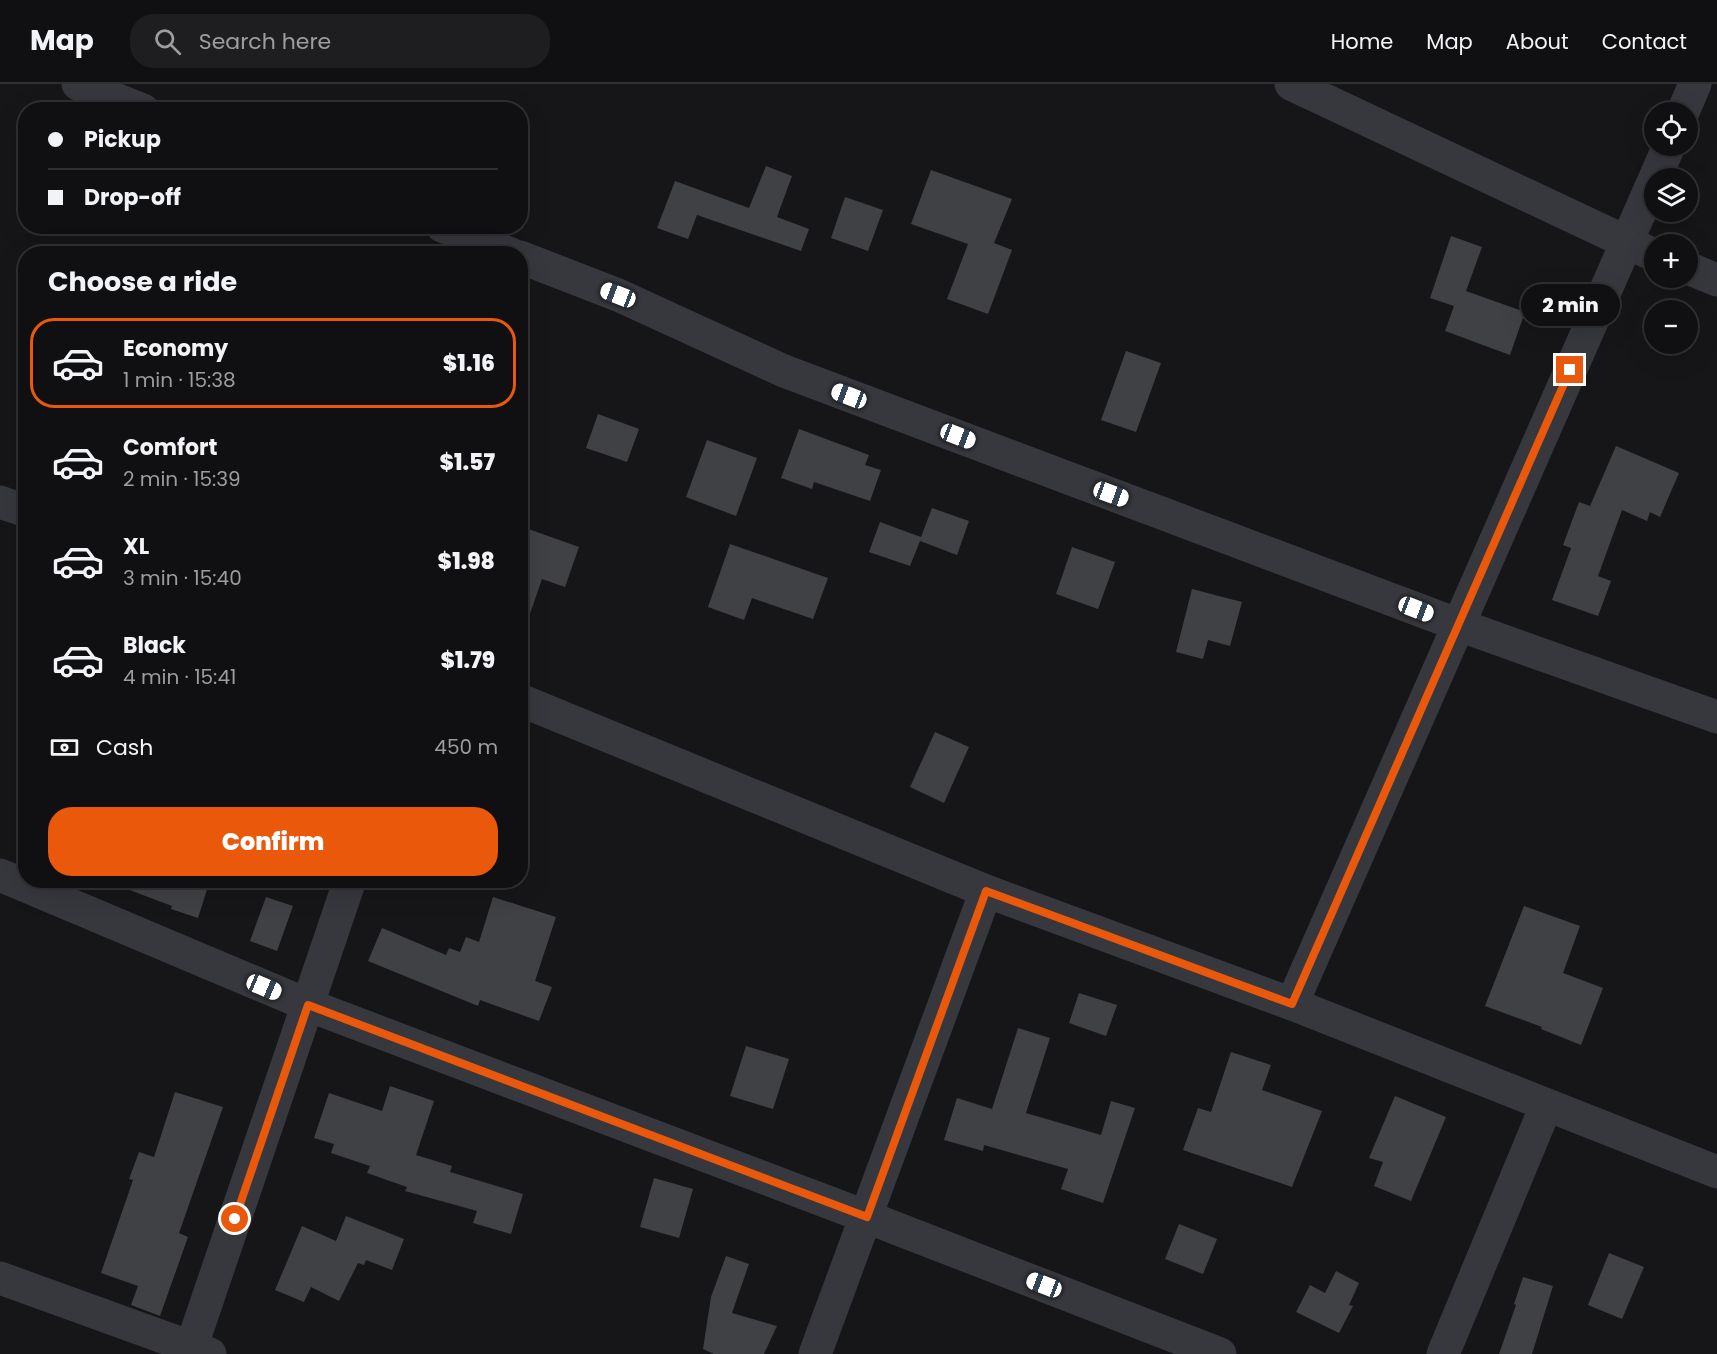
<!DOCTYPE html>
<meta charset="utf-8">
<style>
:root{--surface:#101012;--page:#1e1e20;--text:#f1f3f6;--muted:#9c9d9f;--line:#303032;--accent:#ea580c}
body{margin:0;font-family:Poppins,sans-serif;background:var(--page);color:var(--text);height:100vh;display:flex;flex-direction:column;font-size:22px;white-space:nowrap}
*{box-sizing:border-box;margin:0}
p{font-size:20px;color:var(--muted)}
.icon{flex:none;width:33px;height:33px;fill:none;stroke:currentColor;stroke-width:2;stroke-linecap:round;stroke-linejoin:round}
.map{position:relative;flex:1;overflow:hidden}
.sheet{position:absolute;left:18px;top:162px;width:510px;height:642px;display:flex;flex-direction:column;background:var(--surface);border-radius:24px;box-shadow:0 6px 24px #0002,0 0 0 2px var(--line)}
.sheet>*{flex:none}
.banner{position:absolute;left:18px;top:18px;width:510px;height:132px;border-radius:24px;box-shadow:0 6px 24px #0002,0 0 0 2px var(--line);display:grid;align-content:center;height:132px;padding:0 30px;background:var(--surface)}
.fabs{position:absolute;left:1644px;top:18px;display:grid;gap:12px}
.fabs a{display:grid;place-items:center;width:54px;height:54px;border-radius:50%;background:var(--surface);box-shadow:0 6px 24px #0002,0 0 0 2px var(--line);font-size:30px}
.end{position:absolute;width:27px;height:27px;margin:-14px;border:8px solid #ea580c;background:#fff;box-shadow:0 0 0 3px #fff}
.from{border-radius:50%}
.bubble{position:absolute;height:42px;border-radius:21px;background:var(--surface);box-shadow:0 6px 24px #0002,0 0 0 2px var(--line);font-size:20px;font-weight:800;line-height:42px;text-align:center}
.car{position:absolute;width:18px;height:36px;margin:-18px -9px;border-radius:8px;box-shadow:0 0 4px 2px #0007;background:linear-gradient(#fff 24%,#345 0 40%,#fff 0 76%,#345 0 86%,#fff 0)}
.banner b{display:flex;align-items:center;gap:21px;height:57px;font-size:22px}
.banner b+b{border-top:2px solid var(--line)}
.banner i{width:15px;height:15px;background:var(--text)}
ul{padding:0;list-style:none}
li{display:flex;align-items:center;gap:18px;height:90px;margin:0 12px 9px;padding:0 18px;border:3px solid transparent;border-radius:24px}
li div{flex:1}
li b{display:block;font-size:22px}
li em{font-style:normal;font-weight:800}
li.current{border-color:var(--accent)}
li>.icon{width:54px;height:54px;stroke-width:1.5}
h2{padding:0 30px;font-size:27px;line-height:72px}
.pay{display:flex;align-items:center;gap:15px;height:66px;padding:0 30px;font-size:22px}
.pay p{margin-inline-start:auto}
.action{display:flex;gap:12px;margin-top:auto;padding:12px 30px}
.action a{flex:1;height:69px;border-radius:24px;background:var(--accent);color:#fff;font-size:24px;font-weight:800;line-height:69px;text-align:center}
header{display:flex;align-items:center;gap:36px;box-sizing:border-box;height:84px;padding:0 30px;background:var(--surface);border-bottom:2px solid var(--line)}
header strong{font-size:28px}
nav{display:flex;gap:33px;margin-inline-start:auto;font-size:21px}
.search{width:420px;height:54px;background:var(--page);display:flex;align-items:center;gap:15px;box-sizing:border-box;padding:0 21px;border-radius:24px;color:var(--muted);font-size:22px}
.map>svg:first-child{display:block}
</style>
<header>
<strong>Map</strong>
<div class="search"><svg class="icon" aria-label="search" viewBox="0 0 24 24"><circle cx="10" cy="10" r="6"/><path d="M15 15l6 6"/></svg>Search here</div>
<nav><a>Home</a><a>Map</a><a>About</a><a>Contact</a></nav>
</header>
<div class="map">
<svg width="1717" height="1270" viewBox="0 0 1717 1270">
<rect width="100%" height="100%" fill="#161618"/>
<!-- building -->
<g fill="#404145">
<path d="M766 82 792 92 777 133 809 145 801 167 697 131 688 155 657 144 675 97 749 124Z"/>
<path d="M931 86 1012 115 994 159 1012 166 988 230 947 215 968 160 911 140Z"/>
<path d="M845 113 883 126 868 167 831 154Z"/>
<path d="M1451 152 1482 163 1466 207 1525 228 1510 271 1445 247 1454 222 1430 214Z"/>
<path d="M1126 267 1161 279 1136 348 1101 336Z"/>
<path d="M598 330 639 345 627 378 586 364Z"/>
<path d="M799 345 869 371 865 381 881 386 870 417 814 398 812 405 781 394Z"/>
<path d="M707 356 757 374 736 432 686 413Z"/>
<path d="M1616 362 1679 389 1660 433 1650 428 1647 437 1622 426 1598 492 1611 497 1598 532 1552 516 1571 464 1563 461 1579 418 1590 422Z"/>
<path d="M932 424 969 437 957 471 920 457 910 482 869 468 880 438 921 453Z"/>
<path d="M520 442 579 463 565 503 542 495 524 547 520 546Z"/>
<path d="M730 460 828 494 813 535 752 514 744 536 708 523Z"/>
<path d="M1072 463 1115 478 1098 525 1056 510Z"/>
<path d="M1192 505 1242 518 1230 562 1208 556 1203 575 1176 568Z"/>
<path d="M935 648 969 663 944 719 910 703Z"/>
<path d="M112 796H210L198 834 171 825 172 822 111 799Z"/>
<path d="M266 813 293 822 277 867 250 857Z"/>
<path d="M493 813 556 833 535 897 552 903 539 937 480 916 478 922 368 877 382 844 446 871 449 864 460 868 466 853 479 858Z"/>
<path d="M1524 822 1580 842 1563 889 1603 904 1581 961 1541 945 1542 943 1485 922Z"/>
<path d="M1079 909 1117 921 1106 952 1069 939Z"/>
<path d="M1018 944 1050 954 1026 1029 1101 1051 1111 1017 1135 1024 1103 1119 1061 1105 1068 1085 984 1061 983 1067 944 1056 957 1014 992 1025Z"/>
<path d="M746 962 789 975 773 1025 730 1012Z"/>
<path d="M1231 968 1271 981 1262 1006 1322 1027 1292 1103 1183 1066 1198 1024 1211 1028Z"/>
<path d="M390 1002 434 1017 416 1071 452 1082 450 1088 523 1110 511 1150 473 1139 477 1127 405 1107 407 1103 367 1089 370 1082 331 1069 334 1060 314 1054 329 1009 382 1027Z"/>
<path d="M175 1008 223 1023 179 1149 188 1153 160 1232 131 1221 138 1202 101 1189 133 1096 129 1095 139 1068 154 1073Z"/>
<path d="M1395 1012 1446 1033 1411 1117 1374 1102 1383 1078 1369 1074Z"/>
<path d="M654 1094 693 1105 679 1154 640 1143Z"/>
<path d="M346 1132 404 1155 392 1186 366 1176 364 1181 358 1179 339 1217 311 1203 304 1218 275 1206 302 1142 336 1157Z"/>
<path d="M1179 1140 1217 1155 1203 1190 1165 1175Z"/>
<path d="M1609 1169 1644 1183 1622 1235 1588 1221Z"/>
<path d="M726 1172 749 1180 732 1229 777 1242 764 1270H714L703 1265 711 1213Z"/>
<path d="M1336 1187 1359 1199 1349 1221 1353 1222 1339 1249 1296 1228 1310 1201 1325 1209Z"/>
<path d="M1523 1193 1553 1202 1532 1270H1499L1516 1221 1514 1220Z"/>
</g>
<g fill="none" stroke-linecap="round" stroke-linejoin="round">
<!-- minor -->
<g stroke="#37383d" stroke-width="33">
<path d="M78 0 143 26"/>
<path d="M1291 0 1654 171"/>
<path d="M1683 28 1695 0"/>
<path d="M442 142 511 170"/>
<path d="M520 173 618 211 784 287 1459 541 1717 633"/>
<path d="M1688 184 1717 196"/>
<path d="M0 418 26 427"/>
<path d="M520 616 986 807 1292 920 1717 1088"/>
<path d="M0 791 308 921 867 1133 1220 1270"/>
<path d="M1292 920 1669 62"/>
<path d="M0 1194 210 1270"/>
<path d="M189 1270 350 796"/>
<path d="M815 1270 986 807"/>
<path d="M1443 1270 1546 1022"/>
</g>
</g>
<g fill="none" stroke-linecap="round" stroke-linejoin="round">
<!-- route -->
<path stroke="#ea580c" stroke-width="8" d="M235 1135 308 921 867 1133 986 807 1292 920 1570 286"/>
</g>
</svg>
<div class="fabs">
<a><svg class="icon" aria-label="locate" viewBox="0 0 24 24"><circle cx="12" cy="12" r="6"/><path d="M12 2v4M12 18v4M2 12h4M18 12h4"/></svg></a>
<a><svg class="icon" aria-label="layers" viewBox="0 0 24 24"><path d="M12 4l9 5-9 5-9-5zM3 14l9 5 9-5"/></svg></a>
<a>+</a>
<a>−</a>
</div>
<i class="end from" style="left:235px;top:1135px"></i>
<i class="end" style="left:1570px;top:286px"></i>
<div class="bubble" style="left:1521px;top:200px;width:99px">2 min</div>
<i class="car" style="left:618px;top:211px;rotate:291deg"></i>
<i class="car" style="left:849px;top:312px;rotate:291deg"></i>
<i class="car" style="left:958px;top:352px;rotate:111deg"></i>
<i class="car" style="left:1111px;top:410px;rotate:110deg"></i>
<i class="car" style="left:1416px;top:525px;rotate:111deg"></i>
<i class="car" style="left:264px;top:903px;rotate:113deg"></i>
<i class="car" style="left:1044px;top:1201px;rotate:291deg"></i>
<div class="banner">
<b><i class="from"></i>Pickup</b>
<b><i></i>Drop-off</b>
</div>
<section class="sheet">
<h2>Choose a ride</h2>
<ul>
<li class="current"><svg class="icon" aria-label="car" viewBox="0 0 24 24"><path d="M5 17H2v-5l4-1 3-4h7l3 4 3 1v5h-3M9 17h6M6 11h13"/><circle cx="7" cy="17" r="2"/><circle cx="17" cy="17" r="2"/></svg><div><b>Economy</b><p>1 min · 15:38</p></div><em>$1.16</em></li>
<li><svg class="icon" aria-label="car" viewBox="0 0 24 24"><path d="M5 17H2v-5l4-1 3-4h7l3 4 3 1v5h-3M9 17h6M6 11h13"/><circle cx="7" cy="17" r="2"/><circle cx="17" cy="17" r="2"/></svg><div><b>Comfort</b><p>2 min · 15:39</p></div><em>$1.57</em></li>
<li><svg class="icon" aria-label="car" viewBox="0 0 24 24"><path d="M5 17H2v-5l4-1 3-4h7l3 4 3 1v5h-3M9 17h6M6 11h13"/><circle cx="7" cy="17" r="2"/><circle cx="17" cy="17" r="2"/></svg><div><b>XL</b><p>3 min · 15:40</p></div><em>$1.98</em></li>
<li><svg class="icon" aria-label="car" viewBox="0 0 24 24"><path d="M5 17H2v-5l4-1 3-4h7l3 4 3 1v5h-3M9 17h6M6 11h13"/><circle cx="7" cy="17" r="2"/><circle cx="17" cy="17" r="2"/></svg><div><b>Black</b><p>4 min · 15:41</p></div><em>$1.79</em></li>
</ul>
<div class="pay"><svg class="icon" aria-label="cash" viewBox="0 0 24 24"><path d="M3 7h18v10H3z"/><circle cx="12" cy="12" r="2"/></svg>Cash<p>450 m</p></div>
<div class="action"><a>Confirm</a></div>
</section>
</div>
